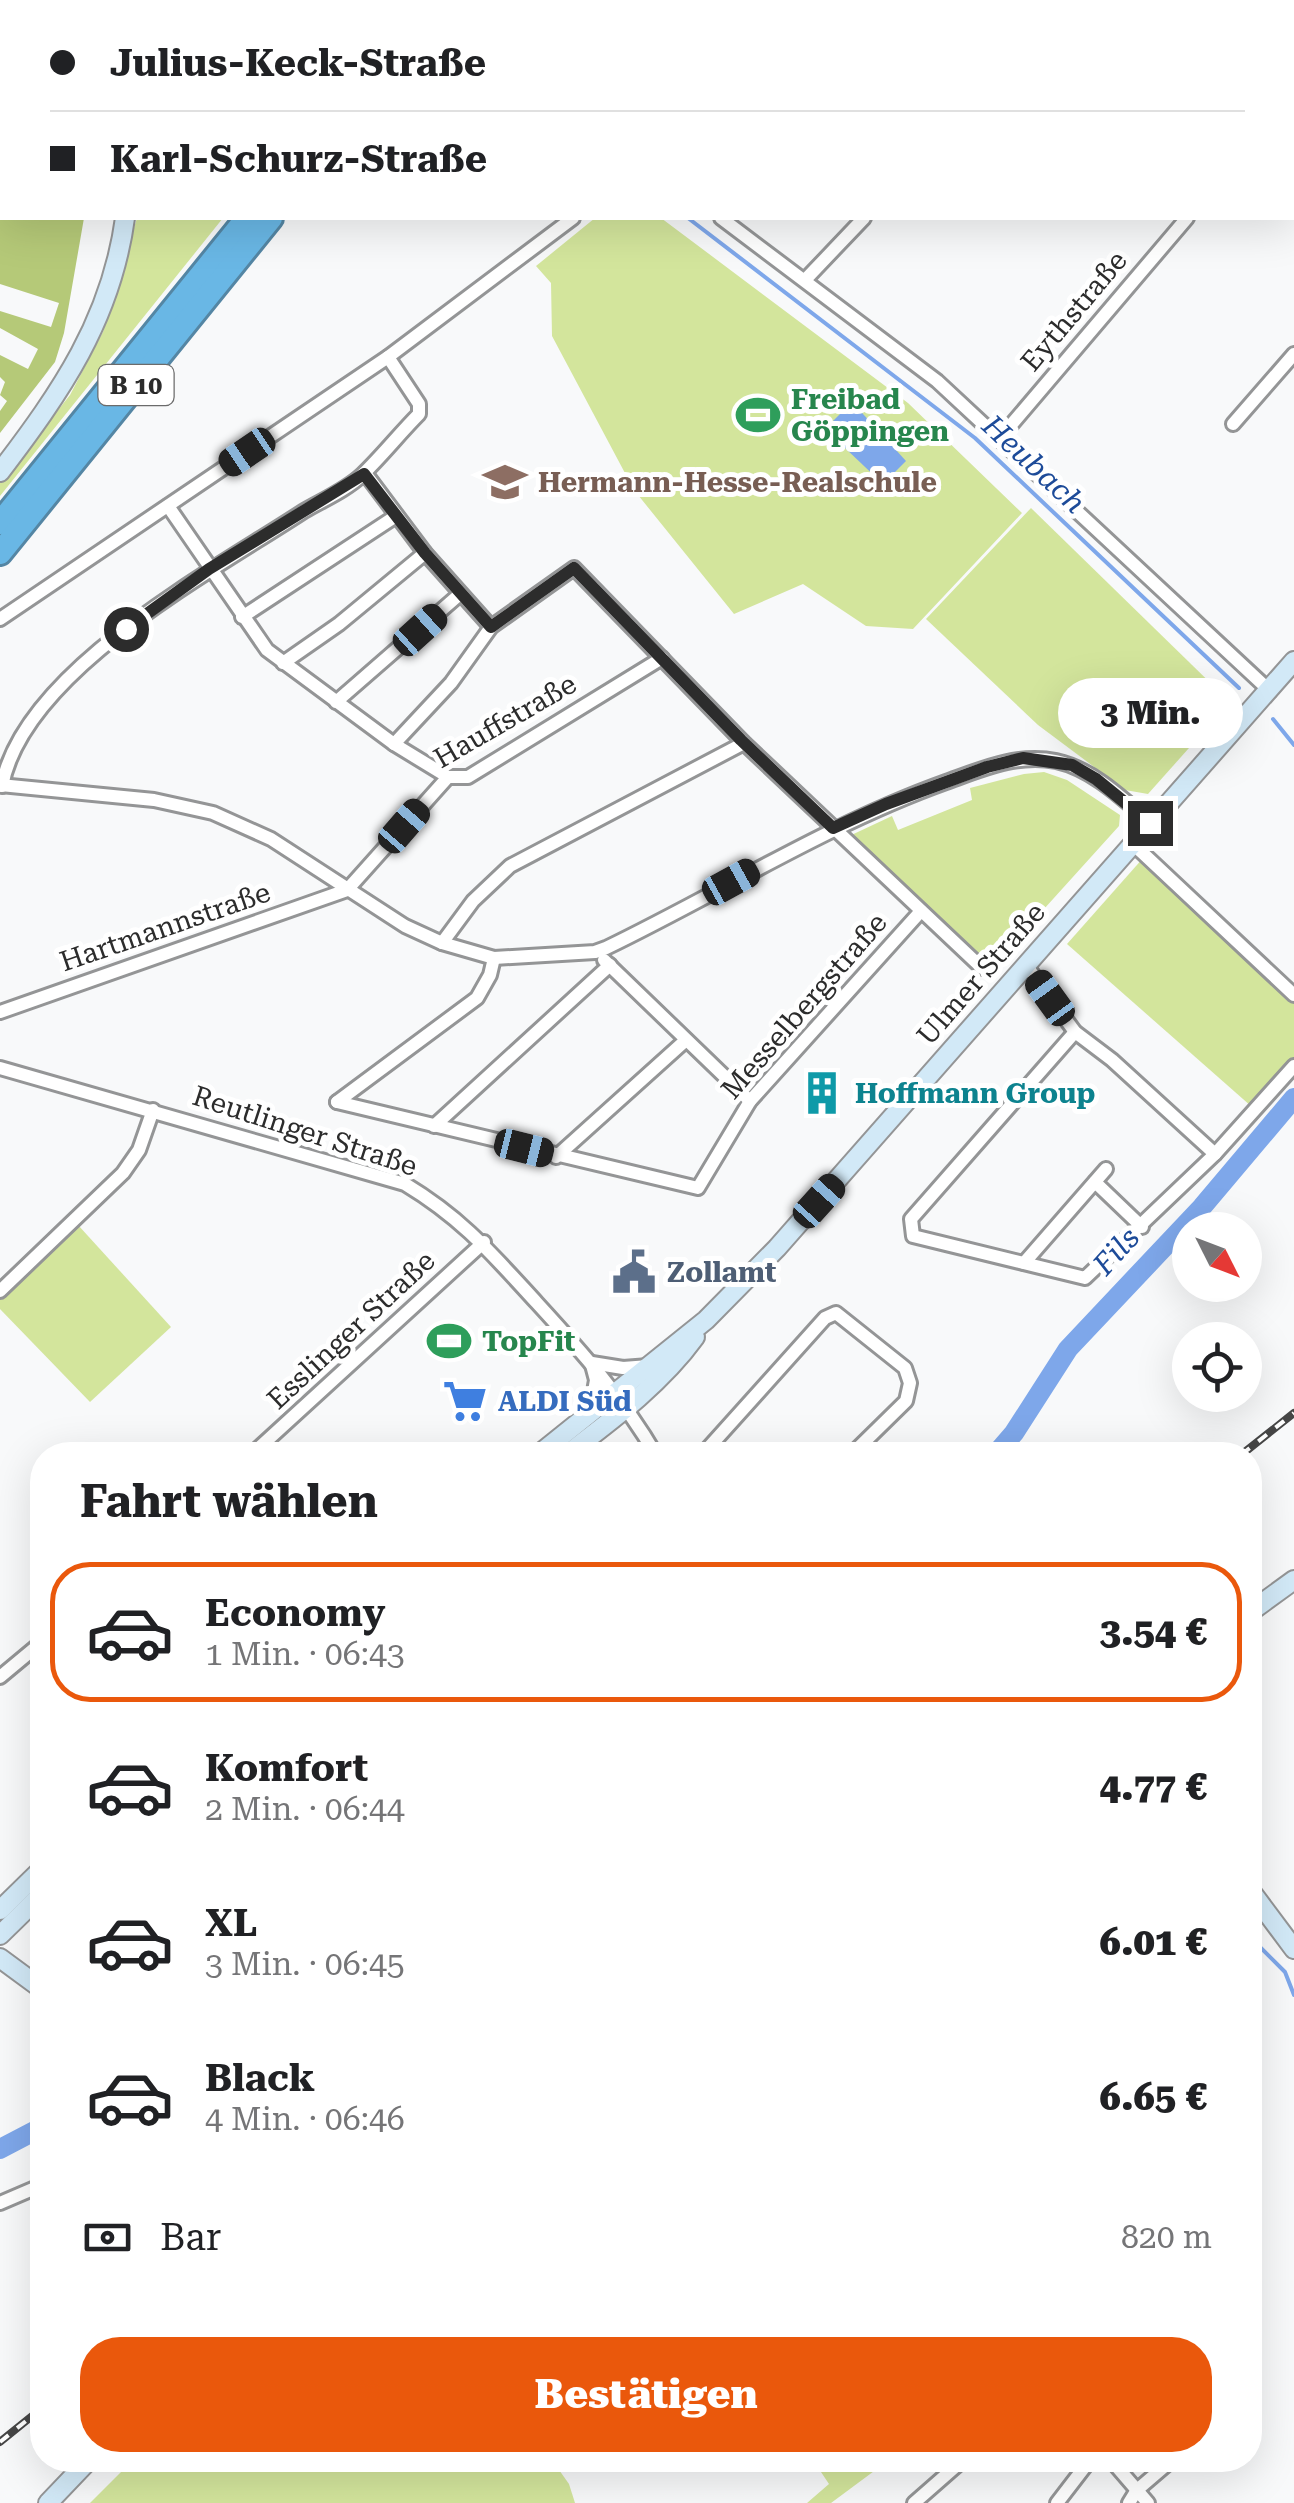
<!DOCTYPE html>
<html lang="de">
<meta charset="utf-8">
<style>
:root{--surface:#fff;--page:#f2f2f2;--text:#202124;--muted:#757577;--line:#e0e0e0;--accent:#ea580c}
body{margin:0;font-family:"Roboto Serif",serif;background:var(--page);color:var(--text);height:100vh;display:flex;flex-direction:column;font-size:38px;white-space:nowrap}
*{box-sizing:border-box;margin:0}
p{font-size:32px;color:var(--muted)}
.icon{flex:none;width:55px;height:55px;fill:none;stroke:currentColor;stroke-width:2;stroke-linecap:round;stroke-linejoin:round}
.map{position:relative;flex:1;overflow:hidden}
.sheet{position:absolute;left:30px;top:1442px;width:1232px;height:1030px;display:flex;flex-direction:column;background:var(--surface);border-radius:40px;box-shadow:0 10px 40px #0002}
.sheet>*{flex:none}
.banner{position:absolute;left:0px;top:0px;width:1295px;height:220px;box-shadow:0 10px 40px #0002;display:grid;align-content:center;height:220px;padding:0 50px;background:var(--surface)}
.needle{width:65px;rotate:132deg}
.controls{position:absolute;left:1172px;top:1212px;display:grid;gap:20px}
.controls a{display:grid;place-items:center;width:90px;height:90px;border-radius:50%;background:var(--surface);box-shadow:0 10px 40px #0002;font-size:50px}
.end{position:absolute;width:45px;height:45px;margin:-22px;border:12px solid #2c2c2c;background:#fff;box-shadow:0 0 0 5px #fff}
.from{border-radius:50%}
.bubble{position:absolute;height:70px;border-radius:35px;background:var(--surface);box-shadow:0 10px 40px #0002;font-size:32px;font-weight:800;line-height:70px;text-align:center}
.car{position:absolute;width:30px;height:60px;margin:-30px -15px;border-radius:12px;box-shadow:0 0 8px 2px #0007;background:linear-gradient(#222 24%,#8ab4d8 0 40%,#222 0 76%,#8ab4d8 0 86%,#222 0)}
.banner b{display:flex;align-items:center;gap:35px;height:95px;font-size:38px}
.banner b+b{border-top:2px solid var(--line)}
.banner i{width:25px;height:25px;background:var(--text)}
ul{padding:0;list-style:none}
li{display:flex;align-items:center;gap:30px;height:140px;margin:0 20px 15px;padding:0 30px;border:5px solid transparent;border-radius:40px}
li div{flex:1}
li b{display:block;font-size:38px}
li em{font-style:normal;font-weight:800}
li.current{border-color:var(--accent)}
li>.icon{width:90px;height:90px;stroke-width:1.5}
h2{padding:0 50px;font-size:45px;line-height:120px}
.pay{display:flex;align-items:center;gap:25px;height:110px;padding:0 50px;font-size:38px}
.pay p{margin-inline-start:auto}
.primary-button{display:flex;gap:20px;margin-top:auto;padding:20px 50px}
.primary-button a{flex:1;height:115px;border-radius:40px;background:var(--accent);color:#fff;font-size:40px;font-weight:800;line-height:115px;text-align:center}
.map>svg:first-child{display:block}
</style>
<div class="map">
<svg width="1294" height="2503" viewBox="0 0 1294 2503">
<rect width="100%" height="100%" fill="#f8f9fa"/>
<!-- green -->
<g fill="#d3e59c">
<path d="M137 218H223L0 496V483L70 395 103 332Z"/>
<path d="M595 218H661L908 403 1022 513 913 629 866 626 803 584 734 614 634 490 552 336 551 283 536 266Z"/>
<path d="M1031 508 1230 702 1148 794 1125 790 1038 725 926 619Z"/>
<path d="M1044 772 1067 780 1120 815 1119 826 987 972 845 838 892 816 898 830 972 800 970 788 1024 774Z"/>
<path d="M1144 857 1294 998V1073L1260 1114 1067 944Z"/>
<path d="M78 1225 171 1327 90 1402 0 1309V1297Z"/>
<path d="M133 2460H552L569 2484 575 2503H90Z"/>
<path d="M813 2460H889L831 2503H807L829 2484Z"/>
</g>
<!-- forest -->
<path fill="#b5c978" d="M0 184 2 218H84L64 333 55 362 0 433V411L7 401 0 395 5 382 0 377V355L28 369 38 349 0 328V311L51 327 59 303 0 284Z"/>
<!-- water -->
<path fill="#7ea7ea" d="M852 402 906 461 883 484 825 429Z"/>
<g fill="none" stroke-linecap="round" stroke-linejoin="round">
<!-- stream -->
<g stroke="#7ea7ea" stroke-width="4">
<path d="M389 0 393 2"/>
<path d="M688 218 975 438 1239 688"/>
<path d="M1273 719 1294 745"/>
<path d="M1250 1937 1285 1972 1294 1995"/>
</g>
<!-- river -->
<g stroke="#7ea7ea" stroke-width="20">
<path d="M995 1455 1014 1433 1068 1349 1202 1207 1294 1098"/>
<path d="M0 2149 42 2127"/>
</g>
<!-- street casing -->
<g stroke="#949596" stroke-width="18">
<g id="street">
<path d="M851 2 855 0"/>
<path d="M1063 2 1066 0"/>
<path d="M1134 2 1136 0"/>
<path d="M1292 97 1294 96"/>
<path d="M721 218 937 381 1270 691"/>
<path d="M805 280 864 218"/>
<path d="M1233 424 1294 354"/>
<path d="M1000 438 1187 218"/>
<path d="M365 473 425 553 491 627"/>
<path d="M168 506 267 650 394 744 448 777H468L662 658"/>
<path d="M242 617 396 516"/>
<path d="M0 619 388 357 573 218"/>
<path d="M283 663 339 624 425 553"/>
<path d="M336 702 460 594"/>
<path d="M394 744 451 683 491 627 574 568 744 743 982 968"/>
<path d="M0 785 154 800 213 813 271 839 405 926 442 943 494 958 595 952 606 948C720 893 826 825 946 782 982 769 1018 753 1056 761 1093 769 1123 799 1151 823"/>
<path d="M2 786C23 671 213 571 304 511 323 500 346 490 362 475 381 457 400 433 419 414V404L388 357"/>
<path d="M1132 843 1294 995"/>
<path d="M442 943 473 901 510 866 744 743"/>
<path d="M604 960 750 1101"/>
<path d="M1026 965 1075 1032 1112 1060 1215 1154"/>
<path d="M0 1012 347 890 448 777"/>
<path d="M1075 1032 911 1219 913 1236 1085 1278 1215 1154 1294 1066"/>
<path d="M0 1068 405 1184C463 1219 492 1254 537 1303 581 1351 623 1398 656 1455"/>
<path d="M337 1102 698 1188 750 1101 921 911"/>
<path d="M337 1102 477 998 490 975 494 958"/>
<path d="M434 1126 610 965"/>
<path d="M556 1157 686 1040"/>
<path d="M1095 1182 1142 1227"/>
<path d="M1024 1263 1106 1169"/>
<path d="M0 1291 123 1173 139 1150 153 1110"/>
<path d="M592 1363 623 1368 649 1366"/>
<path d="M590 1414 596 1380 592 1365"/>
<path d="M251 1455 484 1242"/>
<path d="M702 1455 825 1318 836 1313 905 1368 910 1383 906 1401 851 1455"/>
<path d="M0 1677 42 1642"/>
<path d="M0 2203 42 2185"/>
<path d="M1111 2460 1148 2503"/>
<path d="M914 2503 963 2460"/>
<path d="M1057 2503 1090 2460"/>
<path d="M1129 2503 1137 2490 1172 2460"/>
</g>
</g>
<!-- secondary casing -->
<g stroke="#949596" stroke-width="22">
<g id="secondary">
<path d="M122 0V2"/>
<path d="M1248 0 1252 2"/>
<path d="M1279 0 1282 2"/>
<path d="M1292 10 1294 11"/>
<path d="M1292 30 1294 31"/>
<path d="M0 472C61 392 111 320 125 218"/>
<path d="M538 1455 706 1320 777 1248 1294 661"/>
<path d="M566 1455C612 1420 661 1384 695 1337"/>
<path d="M1250 1612 1294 1580"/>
<path d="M1250 1890 1294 1949"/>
<path d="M0 1910 42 1869"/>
<path d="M0 1935 42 1894"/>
<path d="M0 1958 42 1989"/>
<path d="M48 2503 89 2460"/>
</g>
</g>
<!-- highway casing -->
<g stroke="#5486a4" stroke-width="28">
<g id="highway">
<path d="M420 2 422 0"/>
<path d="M443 2 445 0"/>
<path d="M0 523 247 218"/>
<path d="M0 553 271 218"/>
</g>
</g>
<!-- street -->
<use href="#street" stroke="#fff" stroke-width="12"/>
<!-- secondary -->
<use href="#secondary" stroke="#d2e9f7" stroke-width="18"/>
<!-- highway -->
<use href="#highway" stroke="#69b7e5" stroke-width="22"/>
<!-- rail casing -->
<g stroke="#464646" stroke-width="8">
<g id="rail">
<path d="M1241 1455 1294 1413"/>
<path d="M0 2442 42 2408"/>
</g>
</g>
<!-- rail -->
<use href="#rail" stroke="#fff" stroke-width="4" stroke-dasharray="11" stroke-linecap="butt"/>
</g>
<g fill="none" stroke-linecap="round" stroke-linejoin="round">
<!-- route -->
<path stroke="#2c2c2c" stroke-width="12" d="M126 629 209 569 364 474 425 553 491 627 574 568 741 740 833 828 886 804 987 767 1023 758 1072 765 1096 779 1150 823"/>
</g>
<!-- icons -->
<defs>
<g id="stadium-bare" transform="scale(3.45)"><path d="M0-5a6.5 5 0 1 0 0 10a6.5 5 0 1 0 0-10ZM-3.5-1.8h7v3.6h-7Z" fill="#2e9e5b" stroke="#fff" stroke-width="2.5" paint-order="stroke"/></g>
<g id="school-bare" transform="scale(3.45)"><path d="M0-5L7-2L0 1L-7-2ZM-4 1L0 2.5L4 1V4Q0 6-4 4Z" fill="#8d6e63" stroke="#fff" stroke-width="2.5" paint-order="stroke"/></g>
<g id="building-bare" transform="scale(3.45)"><path d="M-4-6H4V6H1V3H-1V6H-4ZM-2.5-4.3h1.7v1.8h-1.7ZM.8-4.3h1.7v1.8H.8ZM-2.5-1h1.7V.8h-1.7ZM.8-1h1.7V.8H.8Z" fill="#0f9aa8" stroke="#fff" stroke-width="2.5" paint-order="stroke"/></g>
<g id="civic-bare" transform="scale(3.45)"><path d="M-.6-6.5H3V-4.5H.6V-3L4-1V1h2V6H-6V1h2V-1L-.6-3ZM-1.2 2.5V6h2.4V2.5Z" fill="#5c6f8a" stroke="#fff" stroke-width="2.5" paint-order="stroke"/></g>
<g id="supermarket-bare" transform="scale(3.45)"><path d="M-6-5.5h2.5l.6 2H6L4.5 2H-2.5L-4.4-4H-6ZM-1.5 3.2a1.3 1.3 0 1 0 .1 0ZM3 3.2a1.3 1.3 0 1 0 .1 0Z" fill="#3f7fe0" stroke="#fff" stroke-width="2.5" paint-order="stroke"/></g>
</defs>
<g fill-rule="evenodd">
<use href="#stadium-bare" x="758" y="415"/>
<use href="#school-bare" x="505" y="482"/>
<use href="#building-bare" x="822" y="1093"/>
<use href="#civic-bare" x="634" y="1272"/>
<use href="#stadium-bare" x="449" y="1341"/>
<use href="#supermarket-bare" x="465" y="1401"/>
</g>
<g text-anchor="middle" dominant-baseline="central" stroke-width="10" stroke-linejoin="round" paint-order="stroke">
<!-- shield labels -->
<rect fill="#fff" stroke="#6b6b6b" stroke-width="2.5" x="98.5" y="365" width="75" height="40" rx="8"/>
<g font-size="25" font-weight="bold" fill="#2c2c2c">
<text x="136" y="385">B 10</text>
</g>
<!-- street labels -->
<g font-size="28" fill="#2c2c2c" stroke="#fff">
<text transform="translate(1074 311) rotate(-50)">Eythstraße</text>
<text transform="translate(505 721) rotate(-30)">Hauffstraße</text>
<text transform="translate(165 927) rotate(-19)">Hartmannstraße</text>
<text transform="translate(981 974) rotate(-49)">Ulmer Straße</text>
<text transform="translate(804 1006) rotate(-49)">Messelbergstraße</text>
<text transform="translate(305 1131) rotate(18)">Reutlinger Straße</text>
<text transform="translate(351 1330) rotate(-43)">Esslinger Straße</text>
</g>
<!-- leisure labels -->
<g font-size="28" font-weight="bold" fill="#27864d" stroke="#fff" text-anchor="start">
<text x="791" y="399">Freibad<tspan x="791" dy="32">Göppingen</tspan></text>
<text x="482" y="1341">TopFit</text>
</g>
<!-- education labels -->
<g font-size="28" font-weight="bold" fill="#785e54" stroke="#fff" text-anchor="start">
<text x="538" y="482">Hermann-Hesse-Realschule</text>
</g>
<!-- culture labels -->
<g font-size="28" font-weight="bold" fill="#0d838f" stroke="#fff" text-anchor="start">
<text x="855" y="1093">Hoffmann Group</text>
</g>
<!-- service labels -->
<g font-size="28" font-weight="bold" fill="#4e5e75" stroke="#fff" text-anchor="start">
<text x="667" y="1272">Zollamt</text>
</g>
<!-- shop labels -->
<g font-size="28" font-weight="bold" fill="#366cbe" stroke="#fff" text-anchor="start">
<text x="498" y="1401">ALDI Süd</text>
</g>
<!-- water labels -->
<g font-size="30" font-style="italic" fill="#1d4b99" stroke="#fff">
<text transform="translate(1034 464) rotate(43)">Heubach</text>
<text transform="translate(1116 1251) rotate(-48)">Fils</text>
</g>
</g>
</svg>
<div class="controls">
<a><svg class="needle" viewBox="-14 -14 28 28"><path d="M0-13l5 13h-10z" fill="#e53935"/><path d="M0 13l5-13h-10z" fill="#757577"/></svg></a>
<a><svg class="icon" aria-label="locate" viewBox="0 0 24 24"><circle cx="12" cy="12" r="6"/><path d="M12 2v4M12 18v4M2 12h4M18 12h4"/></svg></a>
</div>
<i class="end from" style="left:126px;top:629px"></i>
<i class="end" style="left:1150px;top:823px"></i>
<div class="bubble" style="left:1058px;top:678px;width:185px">3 Min.</div>
<i class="car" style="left:247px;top:452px;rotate:236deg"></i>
<i class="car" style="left:420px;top:630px;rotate:48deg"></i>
<i class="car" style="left:404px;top:826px;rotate:41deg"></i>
<i class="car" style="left:731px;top:882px;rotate:61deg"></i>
<i class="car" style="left:1050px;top:998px;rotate:324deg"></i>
<i class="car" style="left:524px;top:1148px;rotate:104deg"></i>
<i class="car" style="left:819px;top:1201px;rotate:42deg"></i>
<div class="banner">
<b><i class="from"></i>Julius-Keck-Straße</b>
<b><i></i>Karl-Schurz-Straße</b>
</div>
<section class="sheet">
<h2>Fahrt wählen</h2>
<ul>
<li class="current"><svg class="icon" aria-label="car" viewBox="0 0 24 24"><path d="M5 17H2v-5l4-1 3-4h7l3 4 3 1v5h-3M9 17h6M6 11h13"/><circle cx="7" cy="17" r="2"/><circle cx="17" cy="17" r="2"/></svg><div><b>Economy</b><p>1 Min. · 06:43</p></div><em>3.54 €</em></li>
<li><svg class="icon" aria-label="car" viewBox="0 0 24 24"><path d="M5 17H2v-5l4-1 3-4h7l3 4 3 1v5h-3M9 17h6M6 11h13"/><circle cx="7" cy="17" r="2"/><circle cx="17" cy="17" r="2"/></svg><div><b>Komfort</b><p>2 Min. · 06:44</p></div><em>4.77 €</em></li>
<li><svg class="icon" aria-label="car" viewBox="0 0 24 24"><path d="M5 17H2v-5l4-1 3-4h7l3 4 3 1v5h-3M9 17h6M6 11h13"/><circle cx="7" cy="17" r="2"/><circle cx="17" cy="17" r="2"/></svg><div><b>XL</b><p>3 Min. · 06:45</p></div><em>6.01 €</em></li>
<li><svg class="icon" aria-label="car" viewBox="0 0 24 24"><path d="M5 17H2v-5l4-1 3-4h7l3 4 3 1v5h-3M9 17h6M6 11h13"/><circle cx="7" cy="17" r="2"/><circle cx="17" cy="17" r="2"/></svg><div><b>Black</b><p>4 Min. · 06:46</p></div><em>6.65 €</em></li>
</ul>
<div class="pay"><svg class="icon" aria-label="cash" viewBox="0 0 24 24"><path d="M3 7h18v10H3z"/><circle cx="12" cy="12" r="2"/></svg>Bar<p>820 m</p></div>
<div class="primary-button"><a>Bestätigen</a></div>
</section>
</div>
